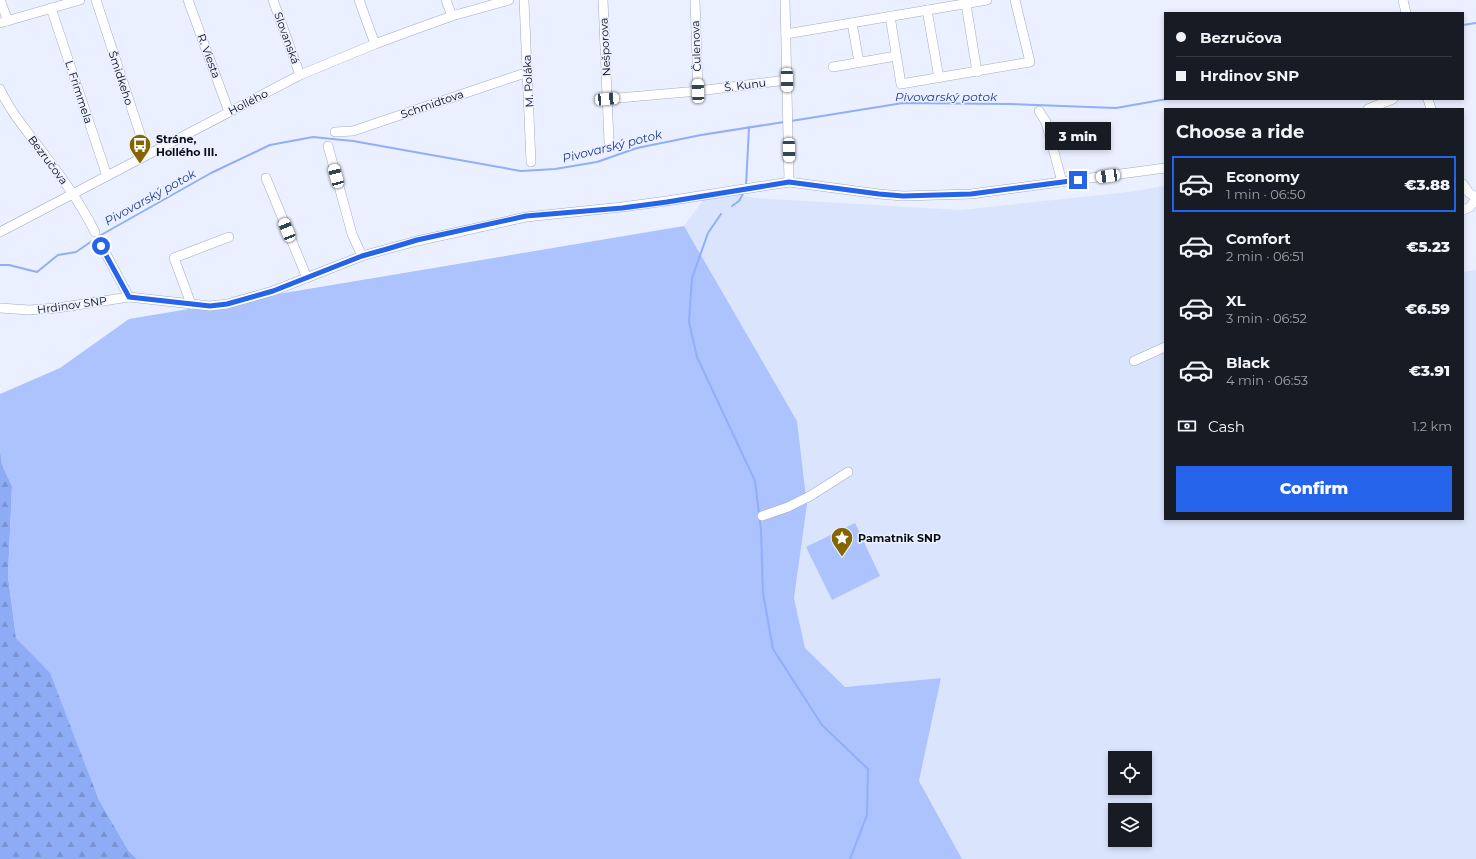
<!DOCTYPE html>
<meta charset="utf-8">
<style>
:root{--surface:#171b24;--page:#242831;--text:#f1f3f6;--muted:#9ea1a6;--line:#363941;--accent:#2563eb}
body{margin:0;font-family:Montserrat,sans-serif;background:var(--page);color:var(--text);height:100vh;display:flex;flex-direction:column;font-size:15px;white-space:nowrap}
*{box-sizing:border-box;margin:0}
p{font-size:13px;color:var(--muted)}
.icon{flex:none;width:22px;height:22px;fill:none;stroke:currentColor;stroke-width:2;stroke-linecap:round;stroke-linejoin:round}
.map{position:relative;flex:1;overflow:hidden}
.drawer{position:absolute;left:1164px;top:108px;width:300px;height:412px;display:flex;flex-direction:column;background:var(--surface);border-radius:0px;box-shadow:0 2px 6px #0003}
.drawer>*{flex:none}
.hud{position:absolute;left:1164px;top:12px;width:300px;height:88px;border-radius:0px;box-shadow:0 2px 6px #0003;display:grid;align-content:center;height:88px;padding:0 12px;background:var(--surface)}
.fabs{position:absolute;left:1108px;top:751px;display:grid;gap:8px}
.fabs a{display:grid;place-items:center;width:44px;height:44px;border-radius:0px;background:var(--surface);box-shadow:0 2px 6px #0003;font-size:20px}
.end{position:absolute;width:18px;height:18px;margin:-9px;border:5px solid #2563eb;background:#fff;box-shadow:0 0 0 2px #fff}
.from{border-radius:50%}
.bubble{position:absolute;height:28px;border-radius:0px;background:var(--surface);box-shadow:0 2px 6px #0003;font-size:13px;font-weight:800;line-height:28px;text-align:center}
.car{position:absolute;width:12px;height:24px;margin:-12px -6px;border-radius:5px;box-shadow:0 0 3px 1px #0007;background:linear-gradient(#fff 24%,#345 0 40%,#fff 0 76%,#345 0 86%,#fff 0)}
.hud b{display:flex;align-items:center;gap:14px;height:38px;font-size:15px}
.hud b+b{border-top:1px solid var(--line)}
.hud i{width:10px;height:10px;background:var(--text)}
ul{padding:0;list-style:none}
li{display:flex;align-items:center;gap:12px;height:56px;margin:0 8px 6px;padding:0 4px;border:2px solid transparent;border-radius:0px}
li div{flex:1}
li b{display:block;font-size:15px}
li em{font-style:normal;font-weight:800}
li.on{border-color:var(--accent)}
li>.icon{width:36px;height:36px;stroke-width:1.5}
h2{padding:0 12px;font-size:18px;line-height:48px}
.pay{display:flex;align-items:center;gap:10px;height:44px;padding:0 12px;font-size:15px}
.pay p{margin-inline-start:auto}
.action{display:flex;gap:8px;margin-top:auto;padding:8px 12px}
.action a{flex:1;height:46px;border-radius:0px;background:var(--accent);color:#fff;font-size:16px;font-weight:800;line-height:46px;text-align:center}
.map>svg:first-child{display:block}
</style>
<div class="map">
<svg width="1476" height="859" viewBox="0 0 1476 859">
<defs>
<pattern id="forest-firs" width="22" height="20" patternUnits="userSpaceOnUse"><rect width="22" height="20" fill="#8eabf5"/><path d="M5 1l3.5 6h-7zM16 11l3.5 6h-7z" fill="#7992d1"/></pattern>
</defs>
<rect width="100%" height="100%" fill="#eaf0ff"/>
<!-- built -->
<path fill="#dae4fd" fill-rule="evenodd" d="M1165 186V519H1463V272L1476 270V859H962L919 781 941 678 845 687 805 649 794 598 807 505 797 421 684 226 711 190 755 198 961 210 1128 192ZM1115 758H1145V788H1115ZM1115 810H1145V840H1115Z"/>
<!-- green -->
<g fill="#acc3fe">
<path d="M684 226 797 421 807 505 794 598 805 648 845 687 941 678 919 781 962 859H137L128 850 99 800 50 674 16 638 8 576 12 486 2 465 0 449V394L60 368 129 319Z"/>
<path d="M855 523 880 576 832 600 806 547Z"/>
</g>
<!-- forest -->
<path fill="url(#forest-firs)" d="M0 449 2 465 12 486 8 576 16 638 50 673 99 800 128 850 137 859H0Z"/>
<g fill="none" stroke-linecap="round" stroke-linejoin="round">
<!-- stream -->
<g stroke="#91aef9" stroke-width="2">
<path d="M1463 25 1476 23"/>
<path d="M791 121 903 103 1008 104 1116 108 1167 99"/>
<path d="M746 186 749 127"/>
<path d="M732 206 739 201 744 192"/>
<path d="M721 214 708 233 692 278 689 322 697 357 755 481 761 530 763 593 773 649 822 725 868 769 867 815 850 859"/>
<path d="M0 265H9L37 272 58 255 76 252 101 235 211 173 270 145 313 137 353 141 521 171 555 169 597 162 637 148 701 135 784 122"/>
</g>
<!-- minor casing -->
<g stroke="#a1abc2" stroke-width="10">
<g id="minor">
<path d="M0 0 8 21"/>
<path d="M96 0 147 155"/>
<path d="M188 0 229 112"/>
<path d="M273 0 300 75"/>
<path d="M359 0 375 44"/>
<path d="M446 0 452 16"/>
<path d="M524 0 531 162"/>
<path d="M603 0 609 142"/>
<path d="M695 0 698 91"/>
<path d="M785 0 789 182"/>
<path d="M1403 0 1406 13"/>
<path d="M966 4 977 72"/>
<path d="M51 8 107 176"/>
<path d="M927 10 939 78"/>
<path d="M890 16 901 84 1030 62 1015 0"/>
<path d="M0 23 80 0"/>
<path d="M852 23 859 62"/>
<path d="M786 34 987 0"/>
<path d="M833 67 896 56"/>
<path d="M0 89C9 109 22 125 35 142 57 171 79 200 95 232"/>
<path d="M607 99 698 91 787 80"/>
<path d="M1428 99 1431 109"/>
<path d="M1368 109 1393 99"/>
<path d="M1039 111 1046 122 1062 182"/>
<path d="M335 132 353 131 528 72"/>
<path d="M328 146 352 234 362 256"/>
<path d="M266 178 307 278"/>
<path d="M1463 184 1469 193 1476 197"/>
<path d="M1463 210 1470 207 1476 199"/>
<path d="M0 232 300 75 375 44 413 30 452 16 509 0"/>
<path d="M99 241 129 297"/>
<path d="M191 304 174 258 229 237"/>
<path d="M0 308 29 310 57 308 129 297 210 306 227 304 273 291 362 256 387 249 417 241 526 217 622 207 667 201 789 182 879 194 903 196 971 194 1165 168"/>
<path d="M1134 361 1165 347"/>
<path d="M762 516 788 507 810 496 848 472"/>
</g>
</g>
<!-- minor -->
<use href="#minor" stroke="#fff" stroke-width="9"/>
</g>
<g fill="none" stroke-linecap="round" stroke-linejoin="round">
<!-- route -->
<path stroke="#2563eb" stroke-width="5" d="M101 246 129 297 210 306 227 304 273 291 362 256 387 249 417 240 526 216 622 208 667 202 789 182 879 194 903 196 971 194 1078 180"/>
</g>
<!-- icons -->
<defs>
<g id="bus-pin" transform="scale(1.15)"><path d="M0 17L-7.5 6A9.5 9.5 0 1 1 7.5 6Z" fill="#856500" stroke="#eaf0ff"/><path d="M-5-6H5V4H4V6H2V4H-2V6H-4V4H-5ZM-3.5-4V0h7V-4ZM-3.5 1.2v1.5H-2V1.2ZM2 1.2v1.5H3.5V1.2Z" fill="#fff"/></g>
<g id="sight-pin" transform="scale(1.15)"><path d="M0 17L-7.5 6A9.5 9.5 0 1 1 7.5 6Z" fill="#856500" stroke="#eaf0ff"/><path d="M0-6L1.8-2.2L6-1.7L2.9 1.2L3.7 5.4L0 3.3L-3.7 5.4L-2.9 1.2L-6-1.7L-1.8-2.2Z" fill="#fff"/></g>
</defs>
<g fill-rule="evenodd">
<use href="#bus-pin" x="140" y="145"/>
<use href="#sight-pin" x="842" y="538"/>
</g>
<g text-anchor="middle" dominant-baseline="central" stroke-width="3" stroke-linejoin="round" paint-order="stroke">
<!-- street labels -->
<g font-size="11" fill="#090c14" stroke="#eaf0ff">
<text transform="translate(287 38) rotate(70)">Slovanská</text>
<text transform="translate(696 46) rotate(-92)">Čulenova</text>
<text transform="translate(605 47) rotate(-93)">Nešporova</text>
<text transform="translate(209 56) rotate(70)">R. Viesta</text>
<text transform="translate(121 78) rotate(72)">Šmidkeho</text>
<text transform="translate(528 81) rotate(-93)">M. Poláka</text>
<text transform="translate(745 85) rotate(-7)">Š. Kunu</text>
<text transform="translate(79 92) rotate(72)">L. Frimmela</text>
<text transform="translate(248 102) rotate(-27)">Hollého</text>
<text transform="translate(432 104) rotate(-19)">Schmidtova</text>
<text transform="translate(48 160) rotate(53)">Bezručova</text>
<text transform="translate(72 305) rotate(-8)">Hrdinov SNP</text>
</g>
<!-- poi labels -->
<g font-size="11" font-weight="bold" fill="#090c14" stroke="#eaf0ff" text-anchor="start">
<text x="156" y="139">Stráne,<tspan x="156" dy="13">Hollého III.</tspan></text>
<text x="858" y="538">Pamatnik SNP</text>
</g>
<!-- water labels -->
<g font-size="12" font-style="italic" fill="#21398d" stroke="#eaf0ff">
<text x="946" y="96">Pivovarský potok</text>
<text transform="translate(612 146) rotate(-14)">Pivovarský potok</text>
<text transform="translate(150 197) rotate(-29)">Pivovarský potok</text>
</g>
</g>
</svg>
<div class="fabs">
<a><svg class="icon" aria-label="locate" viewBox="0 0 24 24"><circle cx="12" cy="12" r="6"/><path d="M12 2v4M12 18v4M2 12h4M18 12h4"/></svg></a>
<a><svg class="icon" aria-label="layers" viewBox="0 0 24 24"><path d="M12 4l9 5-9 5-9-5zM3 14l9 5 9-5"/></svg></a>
</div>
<i class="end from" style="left:101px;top:246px"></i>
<i class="end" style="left:1078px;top:180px"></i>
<div class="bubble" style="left:1045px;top:122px;width:66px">3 min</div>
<i class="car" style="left:787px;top:80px;rotate:179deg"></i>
<i class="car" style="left:698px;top:91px;rotate:358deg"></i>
<i class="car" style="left:607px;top:99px;rotate:85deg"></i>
<i class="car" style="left:789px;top:150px;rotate:179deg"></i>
<i class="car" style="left:336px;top:176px;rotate:345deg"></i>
<i class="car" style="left:1108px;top:176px;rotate:262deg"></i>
<i class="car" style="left:287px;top:230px;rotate:338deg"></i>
<div class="hud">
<b><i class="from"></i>Bezručova</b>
<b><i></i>Hrdinov SNP</b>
</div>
<section class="drawer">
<h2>Choose a ride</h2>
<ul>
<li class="on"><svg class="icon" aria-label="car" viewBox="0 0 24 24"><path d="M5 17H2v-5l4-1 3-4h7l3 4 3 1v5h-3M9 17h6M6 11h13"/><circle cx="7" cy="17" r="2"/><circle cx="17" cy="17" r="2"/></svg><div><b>Economy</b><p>1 min · 06:50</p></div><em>€3.88</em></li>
<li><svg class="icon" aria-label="car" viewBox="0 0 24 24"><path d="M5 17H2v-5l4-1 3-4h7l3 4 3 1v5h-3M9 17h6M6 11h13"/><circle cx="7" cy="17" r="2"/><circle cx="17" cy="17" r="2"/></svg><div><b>Comfort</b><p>2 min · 06:51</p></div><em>€5.23</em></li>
<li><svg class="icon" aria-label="car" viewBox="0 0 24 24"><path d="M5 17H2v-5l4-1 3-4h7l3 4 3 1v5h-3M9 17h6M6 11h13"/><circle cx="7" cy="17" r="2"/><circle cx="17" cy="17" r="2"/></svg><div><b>XL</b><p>3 min · 06:52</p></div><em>€6.59</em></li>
<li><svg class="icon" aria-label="car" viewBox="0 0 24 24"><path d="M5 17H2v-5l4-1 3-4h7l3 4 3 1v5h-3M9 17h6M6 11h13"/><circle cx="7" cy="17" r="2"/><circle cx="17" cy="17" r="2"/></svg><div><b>Black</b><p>4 min · 06:53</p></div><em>€3.91</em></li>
</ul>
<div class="pay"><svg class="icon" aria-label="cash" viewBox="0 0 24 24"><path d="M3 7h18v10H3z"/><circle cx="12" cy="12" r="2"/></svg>Cash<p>1.2 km</p></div>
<div class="action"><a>Confirm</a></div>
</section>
</div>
